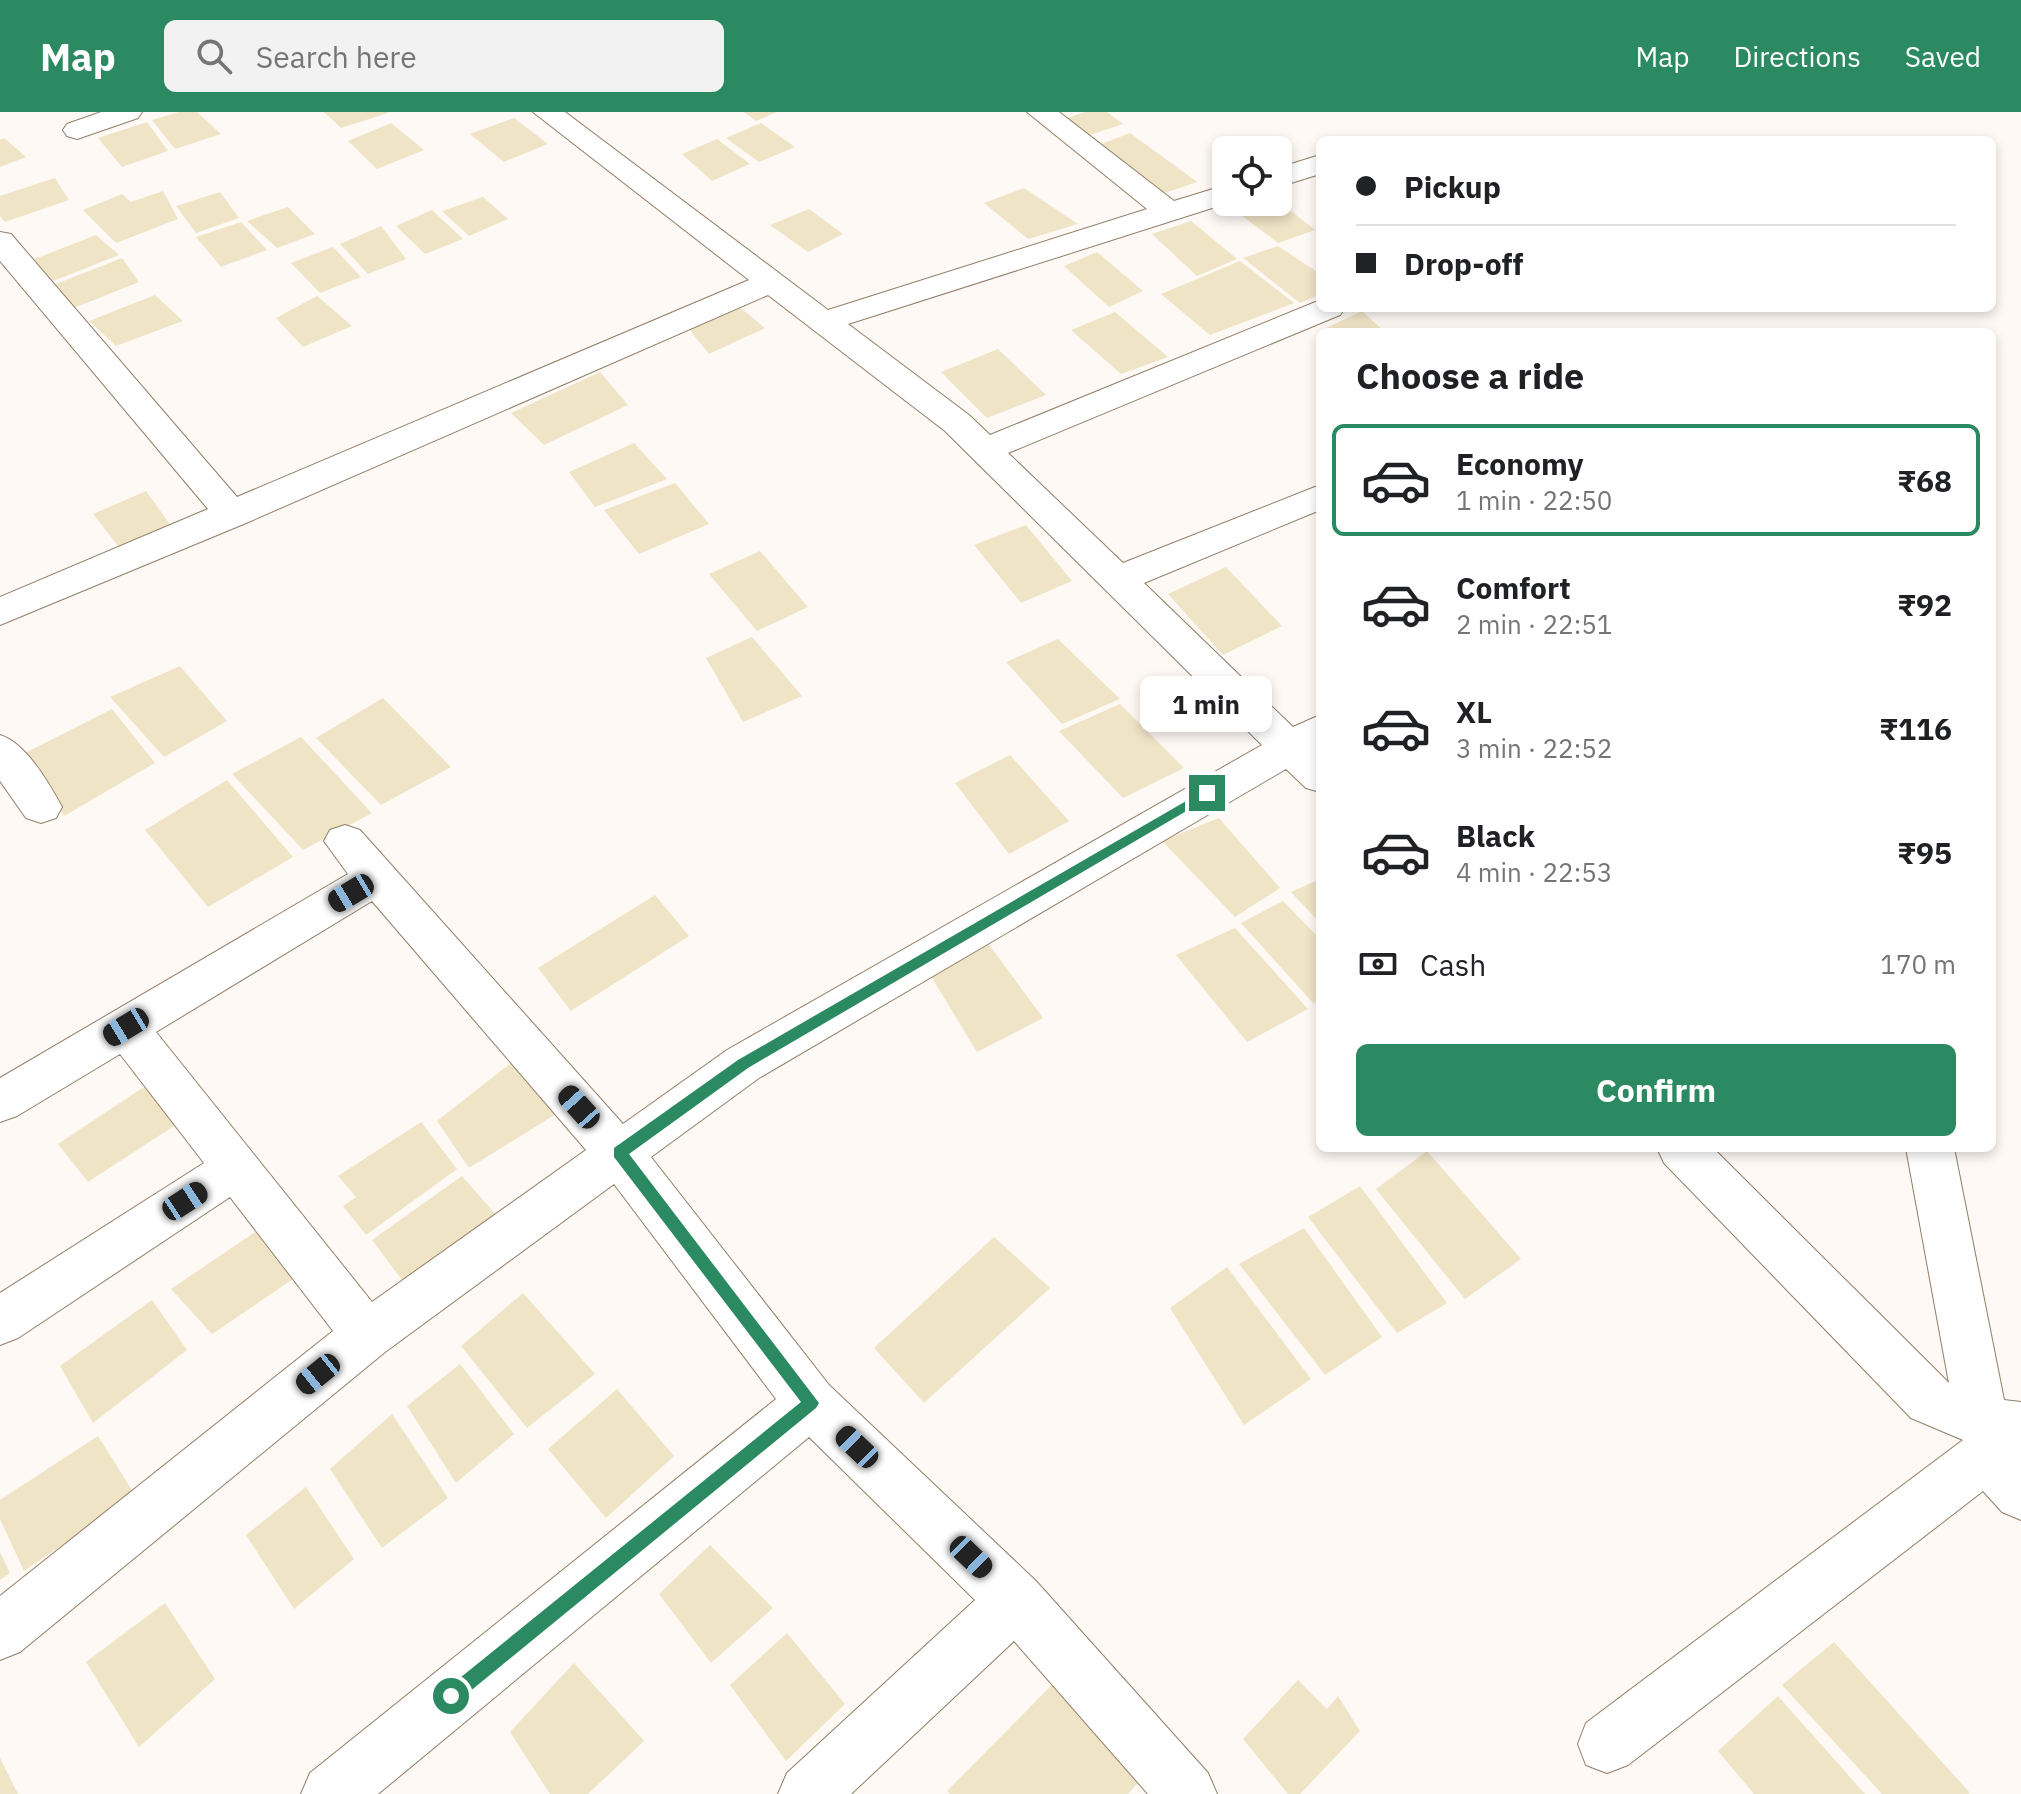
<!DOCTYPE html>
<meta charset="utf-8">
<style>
:root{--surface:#fff;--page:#f2f2f2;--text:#202124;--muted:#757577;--line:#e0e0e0;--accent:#2c8a62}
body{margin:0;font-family:"IBM Plex Sans",sans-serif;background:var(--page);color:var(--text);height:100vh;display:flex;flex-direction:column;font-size:30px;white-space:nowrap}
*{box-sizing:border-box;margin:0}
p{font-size:26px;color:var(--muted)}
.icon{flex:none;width:44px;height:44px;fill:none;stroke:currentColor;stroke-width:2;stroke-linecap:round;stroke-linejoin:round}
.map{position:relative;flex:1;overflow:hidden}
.panel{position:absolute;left:1316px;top:216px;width:680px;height:824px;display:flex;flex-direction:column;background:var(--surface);border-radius:12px;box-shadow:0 4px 12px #0003}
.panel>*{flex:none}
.top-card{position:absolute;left:1316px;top:24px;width:680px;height:176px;border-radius:12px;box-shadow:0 4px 12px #0003;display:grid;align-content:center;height:176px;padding:0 40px;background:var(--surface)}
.controls{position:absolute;left:1212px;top:24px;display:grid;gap:16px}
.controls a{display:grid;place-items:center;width:80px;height:80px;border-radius:12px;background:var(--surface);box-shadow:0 4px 12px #0003;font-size:40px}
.end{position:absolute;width:36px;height:36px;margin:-18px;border:10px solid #2c8a62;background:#fff;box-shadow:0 0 0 4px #fff}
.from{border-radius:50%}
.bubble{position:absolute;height:56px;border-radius:12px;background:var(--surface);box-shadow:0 4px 12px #0003;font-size:26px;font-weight:700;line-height:56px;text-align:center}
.car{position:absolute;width:24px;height:48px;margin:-24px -12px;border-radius:10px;box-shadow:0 0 6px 2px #0007;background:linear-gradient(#222 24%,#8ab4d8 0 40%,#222 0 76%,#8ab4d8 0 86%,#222 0)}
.top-card b{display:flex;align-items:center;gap:28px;height:76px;font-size:30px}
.top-card b+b{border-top:2px solid var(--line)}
.top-card i{width:20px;height:20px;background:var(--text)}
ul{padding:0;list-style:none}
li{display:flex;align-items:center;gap:24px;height:112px;margin:0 16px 12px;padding:0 24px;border:4px solid transparent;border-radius:12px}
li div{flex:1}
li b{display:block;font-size:30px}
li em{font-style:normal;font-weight:700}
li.selected{border-color:var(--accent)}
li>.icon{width:72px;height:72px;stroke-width:1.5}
h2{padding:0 40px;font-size:36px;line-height:96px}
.pay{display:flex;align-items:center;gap:20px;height:88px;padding:0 40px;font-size:30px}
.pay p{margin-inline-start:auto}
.primary-button{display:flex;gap:16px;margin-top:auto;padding:16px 40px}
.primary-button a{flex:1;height:92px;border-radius:12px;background:var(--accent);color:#fff;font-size:32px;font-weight:700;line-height:92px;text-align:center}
header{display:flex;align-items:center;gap:48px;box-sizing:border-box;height:112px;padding:0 40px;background:var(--accent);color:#fff}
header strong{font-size:38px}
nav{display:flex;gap:44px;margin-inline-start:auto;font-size:28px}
.search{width:560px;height:72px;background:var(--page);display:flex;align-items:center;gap:20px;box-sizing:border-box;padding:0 28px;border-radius:12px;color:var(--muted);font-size:30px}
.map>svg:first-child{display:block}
</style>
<header>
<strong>Map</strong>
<div class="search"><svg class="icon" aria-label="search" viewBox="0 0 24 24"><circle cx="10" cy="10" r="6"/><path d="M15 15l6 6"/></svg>Search here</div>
<nav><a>Map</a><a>Directions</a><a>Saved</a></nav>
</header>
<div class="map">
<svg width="2021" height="1682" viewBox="0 0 2021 1682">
<rect width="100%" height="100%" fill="#fef9f4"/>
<!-- building -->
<g fill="#f0e4c7">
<path d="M179 0H197L221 22 175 37 152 8Z"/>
<path d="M324 0H388V1L341 16Z"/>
<path d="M744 0H777L756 9Z"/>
<path d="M1085 0H1107L1123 12 1084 25 1062 8Z"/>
<path d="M514 6 548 32 504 50 470 22Z"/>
<path d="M147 10 168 39 122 55 98 26Z"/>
<path d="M391 11 424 38 377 57 348 29Z"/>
<path d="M761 11 795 35 759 50 726 26Z"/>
<path d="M1130 21 1197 70 1156 84 1096 34Z"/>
<path d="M4 26 26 45 0 55V28Z"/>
<path d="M717 27 750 52 712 69 682 42Z"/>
<path d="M55 66 69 88 5 110 0 104V84Z"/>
<path d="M1024 76 1078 112 1028 127 984 91Z"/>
<path d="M163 79 178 107 116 131 83 98 122 82 131 90Z"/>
<path d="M220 80 239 106 196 121 176 94Z"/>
<path d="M483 85 508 107 469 124 442 99Z"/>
<path d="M1241 90H1280L1315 118 1278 131 1229 94Z"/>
<path d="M288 95 315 122 277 136 247 109Z"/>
<path d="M809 97 843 122 808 140 770 113Z"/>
<path d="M432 98 463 127 425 142 396 114Z"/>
<path d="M1191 109 1237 147 1197 164 1152 122Z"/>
<path d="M241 110 267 138 221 155 196 125Z"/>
<path d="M381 114 406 147 368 162 340 132Z"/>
<path d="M96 123 119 143 53 169 32 148Z"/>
<path d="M1278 134 1320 162V183L1300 191 1243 146Z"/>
<path d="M333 135 361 165 320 181 291 151Z"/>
<path d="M1097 140 1143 179 1109 195 1064 154Z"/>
<path d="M122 146 139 170 74 196 56 172Z"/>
<path d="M1240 149 1294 191 1210 223 1161 182Z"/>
<path d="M155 183 183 209 116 234 89 209Z"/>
<path d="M317 184 352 214 303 235 276 206Z"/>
<path d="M741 196 765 216 709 242 688 216Z"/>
<path d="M1362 199 1385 220H1328L1324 217Z"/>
<path d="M1115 200 1168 245 1121 262 1071 218Z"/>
<path d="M998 237 1046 283 987 306 941 260Z"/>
<path d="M600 260 628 293 544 333 511 301Z"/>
<path d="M634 331 667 367 595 395 569 360Z"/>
<path d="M675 371 709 412 639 442 604 398Z"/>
<path d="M146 379 174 418 123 440 93 402Z"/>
<path d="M1026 413 1072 469 1021 491 974 433Z"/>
<path d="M760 439 808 495 757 519 709 462Z"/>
<path d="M1226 455 1282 514 1223 543 1168 482Z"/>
<path d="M752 525 802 584 743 610 706 546Z"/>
<path d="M1058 527 1120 587 1062 612 1006 550Z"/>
<path d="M180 554 227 609 164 645 110 585Z"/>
<path d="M383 586 451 655 381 693 316 626Z"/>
<path d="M1120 592 1184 656 1123 686 1059 619Z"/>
<path d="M112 597 155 651 64 704 23 642Z"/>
<path d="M301 625 372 701 303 738 232 662Z"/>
<path d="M1010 643 1069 709 1009 742 955 671Z"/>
<path d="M227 668 293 745 208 795 145 718Z"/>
<path d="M1219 706 1280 776 1235 805 1162 729Z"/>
<path d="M1320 767V811L1291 780Z"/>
<path d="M655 783 689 824 571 899 538 856Z"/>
<path d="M1283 789 1320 827V888L1313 891 1241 811Z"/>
<path d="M1235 816 1308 897 1247 930 1176 843Z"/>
<path d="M982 823 1043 906 977 940 926 856Z"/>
<path d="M511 951 556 1002 469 1056 437 1009Z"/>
<path d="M150 971 177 1012 88 1070 58 1032Z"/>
<path d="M421 1010 457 1057 366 1123 343 1094 356 1085 338 1064Z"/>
<path d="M1427 1039 1521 1147 1465 1187 1376 1077Z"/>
<path d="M462 1064 505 1113 411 1180 372 1128Z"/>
<path d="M1360 1074 1447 1191 1397 1221 1308 1105Z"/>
<path d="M261 1116 299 1163 212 1222 171 1177Z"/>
<path d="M1304 1116 1382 1225 1325 1263 1239 1152Z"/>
<path d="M994 1125 1050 1176 924 1291 874 1236Z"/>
<path d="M1227 1155 1311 1267 1244 1313 1170 1196Z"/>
<path d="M523 1181 595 1262 527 1316 461 1234Z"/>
<path d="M152 1188 187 1238 93 1311 60 1254Z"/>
<path d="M460 1252 514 1322 456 1371 407 1294Z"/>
<path d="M617 1277 674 1344 606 1406 548 1337Z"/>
<path d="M392 1302 448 1386 382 1436 330 1357Z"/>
<path d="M98 1324 135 1383 24 1459 0 1407V1388Z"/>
<path d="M306 1375 354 1447 294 1497 246 1423Z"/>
<path d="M710 1433 773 1496 711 1551 659 1482Z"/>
<path d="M0 1440 10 1461 0 1468Z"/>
<path d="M165 1491 215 1567 139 1635 86 1550Z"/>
<path d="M787 1521 845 1592 786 1649 730 1573Z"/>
<path d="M1834 1530 1970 1681 1968 1682H1882L1782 1573Z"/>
<path d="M574 1551 644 1629 588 1682H550L510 1620Z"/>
<path d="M1298 1568 1327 1597 1338 1584 1360 1619 1300 1682H1288L1243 1627Z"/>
<path d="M1054 1571 1143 1665 1128 1682H950L947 1679Z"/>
<path d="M1778 1584 1865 1682H1754L1718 1639Z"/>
<path d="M0 1646 18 1682H0Z"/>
</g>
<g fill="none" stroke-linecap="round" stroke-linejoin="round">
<!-- minor casing -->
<g stroke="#927e68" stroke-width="2">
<g id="minor">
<path d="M101 0H142L138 6 77 27 67 24 63 18 67 12Z"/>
<path d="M533 0H565L828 198 1147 97 1027 0H1059L1174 89 1226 73V90H1231L848 212 969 303 990 323 1318 189 1320 196H1345L1340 203 1008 341 1123 451 1320 373V398L1144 471 1293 615 1320 603 1318 638 1320 680 1306 676 1286 657 759 966 651 1045 829 1273 1036 1469 1208 1661 1217 1682H1148L1014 1529 851 1682H778L787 1661 975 1488 809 1325 378 1682H301L310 1661 776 1287 614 1072 385 1240 20 1540 0 1548V1484L333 1219 230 1085 18 1226 0 1233V1181L204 1051 120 942 17 1004 0 1010V966L348 762 324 729 330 718 345 713 360 718 623 1012 727 938 1262 633 945 319 768 183 246 411 0 513V485L208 397 0 149V120L11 122 237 385 749 168ZM372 789 586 1038 372 1190 156 920Z"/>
<path d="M1320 43V62L1278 75V56Z"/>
<path d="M0 623C26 631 49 671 62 695L56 706 41 711 26 706 0 669Z"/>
<path d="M1657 1036H1713L1949 1271 1906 1036H1954L2004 1288 2021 1290V1408L2002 1400 1983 1379 1628 1653 1607 1661 1586 1653 1578 1632 1586 1611 1963 1328 1911 1306 1664 1051Z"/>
</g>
</g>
<!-- minor -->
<use href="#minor" fill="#fff" fill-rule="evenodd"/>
</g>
<!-- route -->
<path fill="#2c8a62" d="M1207 677 1213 681 1212 684 748 956 629 1042 819 1291 816 1296 457 1590 451 1593 445 1590 442 1584 445 1578 801 1290 614 1045V1036L738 948Z"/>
</svg>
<div class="controls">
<a><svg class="icon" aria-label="locate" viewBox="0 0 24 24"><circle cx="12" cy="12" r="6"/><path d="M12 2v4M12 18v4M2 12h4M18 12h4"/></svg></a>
</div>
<i class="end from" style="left:451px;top:1584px"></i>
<i class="end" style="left:1207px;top:681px"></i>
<div class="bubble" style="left:1140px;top:564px;width:132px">1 min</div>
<i class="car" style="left:351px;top:781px;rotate:239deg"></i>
<i class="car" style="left:126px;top:915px;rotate:239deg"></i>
<i class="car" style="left:579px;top:995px;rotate:318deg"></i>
<i class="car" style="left:185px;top:1089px;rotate:57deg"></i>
<i class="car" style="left:318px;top:1262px;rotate:231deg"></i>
<i class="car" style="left:857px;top:1335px;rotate:314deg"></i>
<i class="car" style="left:971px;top:1445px;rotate:134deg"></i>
<div class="top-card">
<b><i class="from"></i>Pickup</b>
<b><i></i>Drop-off</b>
</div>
<section class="panel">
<h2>Choose a ride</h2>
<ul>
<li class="selected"><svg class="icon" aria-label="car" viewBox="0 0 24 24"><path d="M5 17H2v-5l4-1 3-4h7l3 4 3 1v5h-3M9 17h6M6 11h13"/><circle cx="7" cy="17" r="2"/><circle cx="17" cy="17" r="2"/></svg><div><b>Economy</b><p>1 min · 22:50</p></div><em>₹68</em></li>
<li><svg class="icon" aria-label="car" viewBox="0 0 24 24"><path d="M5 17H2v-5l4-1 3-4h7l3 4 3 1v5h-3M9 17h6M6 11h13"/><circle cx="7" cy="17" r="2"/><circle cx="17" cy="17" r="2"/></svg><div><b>Comfort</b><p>2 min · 22:51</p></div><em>₹92</em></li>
<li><svg class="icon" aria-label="car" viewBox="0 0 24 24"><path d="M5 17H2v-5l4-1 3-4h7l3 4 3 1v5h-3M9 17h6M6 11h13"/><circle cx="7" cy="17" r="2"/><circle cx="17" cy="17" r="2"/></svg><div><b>XL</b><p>3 min · 22:52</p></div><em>₹116</em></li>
<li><svg class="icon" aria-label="car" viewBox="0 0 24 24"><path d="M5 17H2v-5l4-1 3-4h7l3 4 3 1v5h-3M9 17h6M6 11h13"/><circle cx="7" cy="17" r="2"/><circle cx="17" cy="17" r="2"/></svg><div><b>Black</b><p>4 min · 22:53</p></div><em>₹95</em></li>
</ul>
<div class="pay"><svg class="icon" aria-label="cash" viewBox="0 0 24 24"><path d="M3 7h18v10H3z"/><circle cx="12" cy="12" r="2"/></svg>Cash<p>170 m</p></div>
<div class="primary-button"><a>Confirm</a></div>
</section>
</div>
